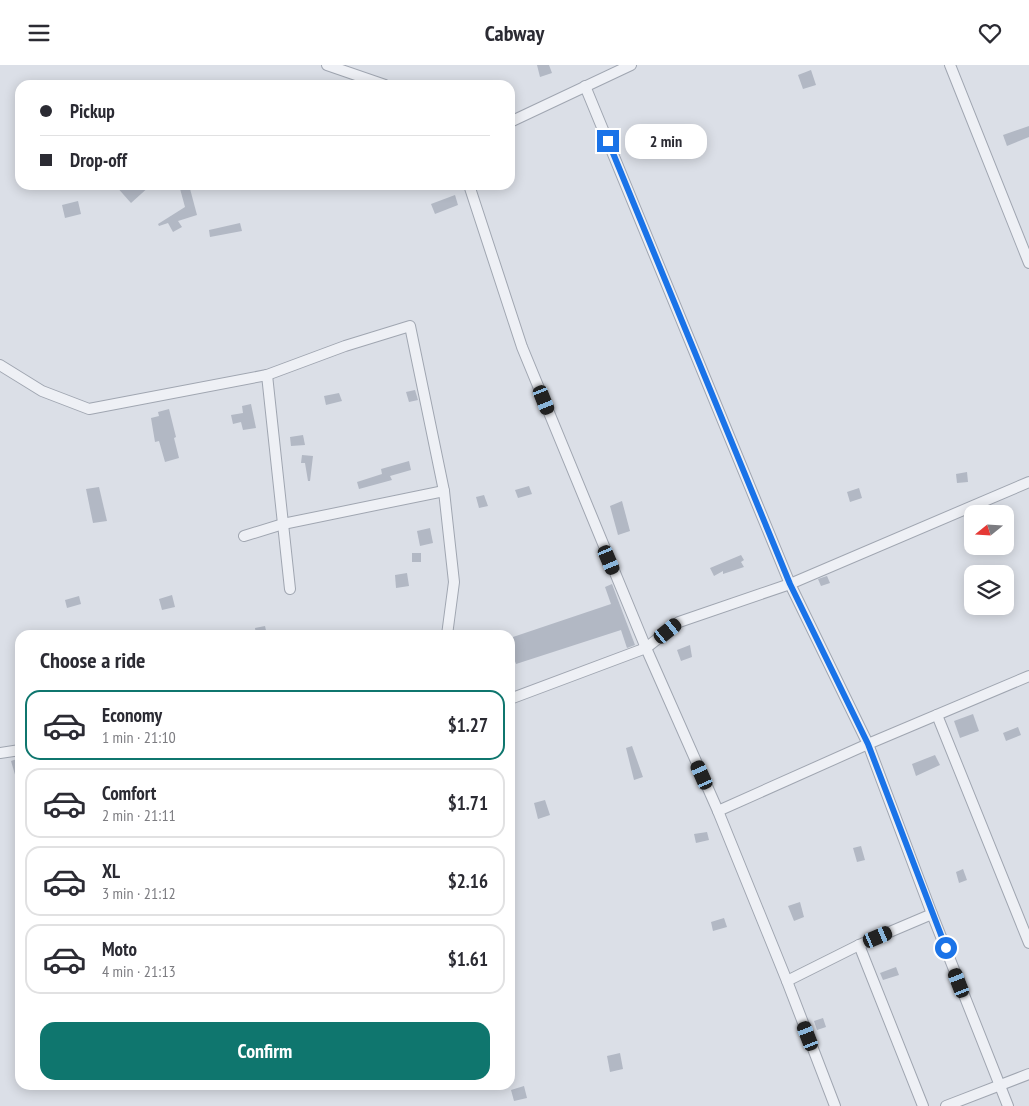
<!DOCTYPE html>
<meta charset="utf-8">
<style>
:root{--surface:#fff;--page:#f2f2f3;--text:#2b2b33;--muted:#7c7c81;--line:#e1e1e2;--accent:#0f766e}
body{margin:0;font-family:"PT Sans Narrow",sans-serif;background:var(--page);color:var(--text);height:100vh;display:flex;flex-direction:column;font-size:19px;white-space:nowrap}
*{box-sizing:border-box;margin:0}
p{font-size:16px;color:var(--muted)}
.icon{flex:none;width:28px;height:28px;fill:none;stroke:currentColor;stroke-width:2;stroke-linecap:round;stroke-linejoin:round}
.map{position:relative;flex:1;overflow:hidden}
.details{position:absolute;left:15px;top:565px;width:500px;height:460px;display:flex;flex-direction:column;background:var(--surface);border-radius:15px;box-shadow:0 2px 12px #0003}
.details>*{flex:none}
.hud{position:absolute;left:15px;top:15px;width:500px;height:110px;border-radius:15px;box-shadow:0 2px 12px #0003;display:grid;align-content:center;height:110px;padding:0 25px;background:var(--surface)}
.needle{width:32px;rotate:252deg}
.tools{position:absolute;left:964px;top:440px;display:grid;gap:10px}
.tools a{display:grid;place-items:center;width:50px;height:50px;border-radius:10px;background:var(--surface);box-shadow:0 2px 12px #0003;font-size:25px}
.end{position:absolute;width:22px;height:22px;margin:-11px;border:6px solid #1a73e8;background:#fff;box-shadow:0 0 0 2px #fff}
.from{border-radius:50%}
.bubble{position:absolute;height:35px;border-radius:15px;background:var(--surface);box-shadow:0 2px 12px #0003;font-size:16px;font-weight:600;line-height:35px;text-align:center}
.car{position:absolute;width:15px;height:30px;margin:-15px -8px;border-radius:6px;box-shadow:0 0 4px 1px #0007;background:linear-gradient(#222 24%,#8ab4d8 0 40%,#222 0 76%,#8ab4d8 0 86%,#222 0)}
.hud b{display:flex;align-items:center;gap:18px;height:48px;font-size:19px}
.hud b+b{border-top:1px solid var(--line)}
.hud i{width:12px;height:12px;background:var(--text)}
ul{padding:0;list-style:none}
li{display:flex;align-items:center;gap:15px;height:70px;margin:0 10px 8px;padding:0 15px;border:2px solid var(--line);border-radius:15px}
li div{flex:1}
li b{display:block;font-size:19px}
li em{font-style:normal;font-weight:600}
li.current{border-color:var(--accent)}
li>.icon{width:45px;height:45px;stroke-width:1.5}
h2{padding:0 25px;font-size:22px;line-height:60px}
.cta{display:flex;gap:10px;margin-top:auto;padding:10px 25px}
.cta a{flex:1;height:58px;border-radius:15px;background:var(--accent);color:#fff;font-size:20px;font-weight:600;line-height:58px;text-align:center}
header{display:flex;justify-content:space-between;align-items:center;height:65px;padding:0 25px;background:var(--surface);font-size:22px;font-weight:600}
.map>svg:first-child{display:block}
</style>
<header><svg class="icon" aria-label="menu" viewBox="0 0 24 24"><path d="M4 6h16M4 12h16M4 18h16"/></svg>Cabway<svg class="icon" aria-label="heart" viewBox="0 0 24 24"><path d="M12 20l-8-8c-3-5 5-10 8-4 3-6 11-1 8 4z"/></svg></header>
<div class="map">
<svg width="1029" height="1041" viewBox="0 0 1029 1041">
<rect width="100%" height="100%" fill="#dbdfe7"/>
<!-- building -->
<g fill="#b2b8c4">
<path d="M537 0H549L552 8 540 12Z"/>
<path d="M811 5 816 20 803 24 798 10Z"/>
<path d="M1029 61V72L1007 81 1003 70Z"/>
<path d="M115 120H151L131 138Z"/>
<path d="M179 120H189L197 150 178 156 182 162 173 167 168 158 159 161 158 159 185 142Z"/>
<path d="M455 130 458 140 435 149 431 139Z"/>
<path d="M78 136 81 149 65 153 62 140Z"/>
<path d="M240 158 242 166 210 172 209 165Z"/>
<path d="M415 325 418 335 409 337 406 327Z"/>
<path d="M339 328 342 336 326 340 324 331Z"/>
<path d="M251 339 256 363 243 365 241 357 233 359 231 350 243 348 242 341Z"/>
<path d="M169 344 176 372 174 373 179 393 165 397 159 376 155 377 151 353 159 351 158 347Z"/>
<path d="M303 370 305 380 291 381 290 372Z"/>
<path d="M302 390 313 391 310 416H308L305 398H301Z"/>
<path d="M409 396 411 405 390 411 392 415 359 424 357 417 382 409 381 404Z"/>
<path d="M967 407 968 417 957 418 956 409Z"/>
<path d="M529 421 532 429 518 433 515 425Z"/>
<path d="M99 422 107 456 93 458 86 424Z"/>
<path d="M859 423 862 433 850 437 847 427Z"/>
<path d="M484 430 488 441 479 443 476 432Z"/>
<path d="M622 436 630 466 618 470 610 441Z"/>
<path d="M430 463 433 478 420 481 417 466Z"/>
<rect x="412" y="488" width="9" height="9"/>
<path d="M741 490 744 495 741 497 744 502 723 509V506L714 511 710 503Z"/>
<path d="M407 508 409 521 396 523 395 510Z"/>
<path d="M827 511 830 518 821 521 818 514Z"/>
<path d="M612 519 635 580 627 583 621 565 516 599 510 583V573L611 539 605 522Z"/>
<path d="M172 530 175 542 162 545 159 534Z"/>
<path d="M79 531 81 539 67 543 65 535Z"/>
<path d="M265 561 267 570H256L255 563Z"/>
<path d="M690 580 692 592 681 596 677 585Z"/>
<path d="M973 649 979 666 960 673 954 656Z"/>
<path d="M1018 662 1021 670 1006 676 1003 668Z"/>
<path d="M632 681 643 712 634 715 626 683Z"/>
<path d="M935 690 940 700 916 711 912 699Z"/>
<path d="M20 693V720H18L11 696Z"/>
<path d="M545 735 550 750 538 754 534 738Z"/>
<path d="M707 767 709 775 696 778 694 769Z"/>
<path d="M861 781 865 795 857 797 853 783Z"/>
<path d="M963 804 967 815 959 818 956 807Z"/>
<path d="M800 837 804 852 794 856 788 841Z"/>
<path d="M724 853 727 862 713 866 711 857Z"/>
<path d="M896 902 899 910 883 915 880 908Z"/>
<path d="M823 953 826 962 817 965 814 956Z"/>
<path d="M620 988 623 1004 610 1007 607 991Z"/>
<path d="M524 1021 527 1033 514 1036 511 1025Z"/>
</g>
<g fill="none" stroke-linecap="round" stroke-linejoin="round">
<!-- minor casing -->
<g stroke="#a0a6b1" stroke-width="12">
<g id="minor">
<path d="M327 0 385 20"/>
<path d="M950 0 1029 198"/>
<path d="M585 21 790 519 868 679 932 849 1008 1041"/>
<path d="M510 57 631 0"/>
<path d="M469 120 522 282 646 583 718 746 787 916 835 1041"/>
<path d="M0 300 42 326 89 344 267 310 345 281 410 261 444 426 454 517 447 570"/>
<path d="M267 310 290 524"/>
<path d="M244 471 283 459 444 426"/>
<path d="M510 634 646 583 679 557 790 519 1029 417"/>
<path d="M937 650 1029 878"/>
<path d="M0 688 20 685"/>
<path d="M718 746 868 679 1029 611"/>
<path d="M859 880 923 1041"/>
<path d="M787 916 859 880 932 849"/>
<path d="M946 1041 1029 1009"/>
</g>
</g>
<!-- minor -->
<use href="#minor" stroke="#eef0f5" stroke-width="10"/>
</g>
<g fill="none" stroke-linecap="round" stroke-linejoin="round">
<!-- route -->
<path stroke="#1a73e8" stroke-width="6" d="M608 76 790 519 868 679 946 883"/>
</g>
</svg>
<div class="tools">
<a><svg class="needle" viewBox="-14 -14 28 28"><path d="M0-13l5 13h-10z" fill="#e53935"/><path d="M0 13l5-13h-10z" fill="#7c7c81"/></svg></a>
<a><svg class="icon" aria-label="layers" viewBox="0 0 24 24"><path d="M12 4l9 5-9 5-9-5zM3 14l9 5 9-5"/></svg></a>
</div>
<i class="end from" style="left:946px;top:883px"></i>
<i class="end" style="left:608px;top:76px"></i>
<div class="bubble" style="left:625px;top:59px;width:82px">2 min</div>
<i class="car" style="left:544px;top:335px;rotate:158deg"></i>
<i class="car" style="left:609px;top:495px;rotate:157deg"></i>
<i class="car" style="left:668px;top:566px;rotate:51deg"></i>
<i class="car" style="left:702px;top:710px;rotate:336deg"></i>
<i class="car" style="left:878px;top:872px;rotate:67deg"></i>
<i class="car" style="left:959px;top:918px;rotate:339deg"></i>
<i class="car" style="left:808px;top:971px;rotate:339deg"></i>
<div class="hud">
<b><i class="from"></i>Pickup</b>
<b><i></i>Drop-off</b>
</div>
<section class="details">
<h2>Choose a ride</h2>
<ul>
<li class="current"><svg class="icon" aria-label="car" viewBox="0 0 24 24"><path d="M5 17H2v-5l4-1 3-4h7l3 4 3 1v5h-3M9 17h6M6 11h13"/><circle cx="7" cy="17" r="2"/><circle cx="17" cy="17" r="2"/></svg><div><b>Economy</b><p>1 min · 21:10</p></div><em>$1.27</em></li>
<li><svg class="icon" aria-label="car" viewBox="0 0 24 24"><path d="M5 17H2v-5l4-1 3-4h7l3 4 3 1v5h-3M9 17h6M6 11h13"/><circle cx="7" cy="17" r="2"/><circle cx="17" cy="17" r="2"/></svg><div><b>Comfort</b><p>2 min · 21:11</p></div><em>$1.71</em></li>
<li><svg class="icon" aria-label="car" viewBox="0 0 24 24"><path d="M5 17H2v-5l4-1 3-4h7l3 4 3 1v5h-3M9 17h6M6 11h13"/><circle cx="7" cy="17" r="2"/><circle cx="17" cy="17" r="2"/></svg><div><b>XL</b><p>3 min · 21:12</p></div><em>$2.16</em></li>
<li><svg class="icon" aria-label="car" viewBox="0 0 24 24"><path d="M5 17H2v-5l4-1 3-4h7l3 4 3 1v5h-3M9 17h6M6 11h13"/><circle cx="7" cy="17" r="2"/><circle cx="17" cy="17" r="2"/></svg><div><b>Moto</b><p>4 min · 21:13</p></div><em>$1.61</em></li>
</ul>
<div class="cta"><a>Confirm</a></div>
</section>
</div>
